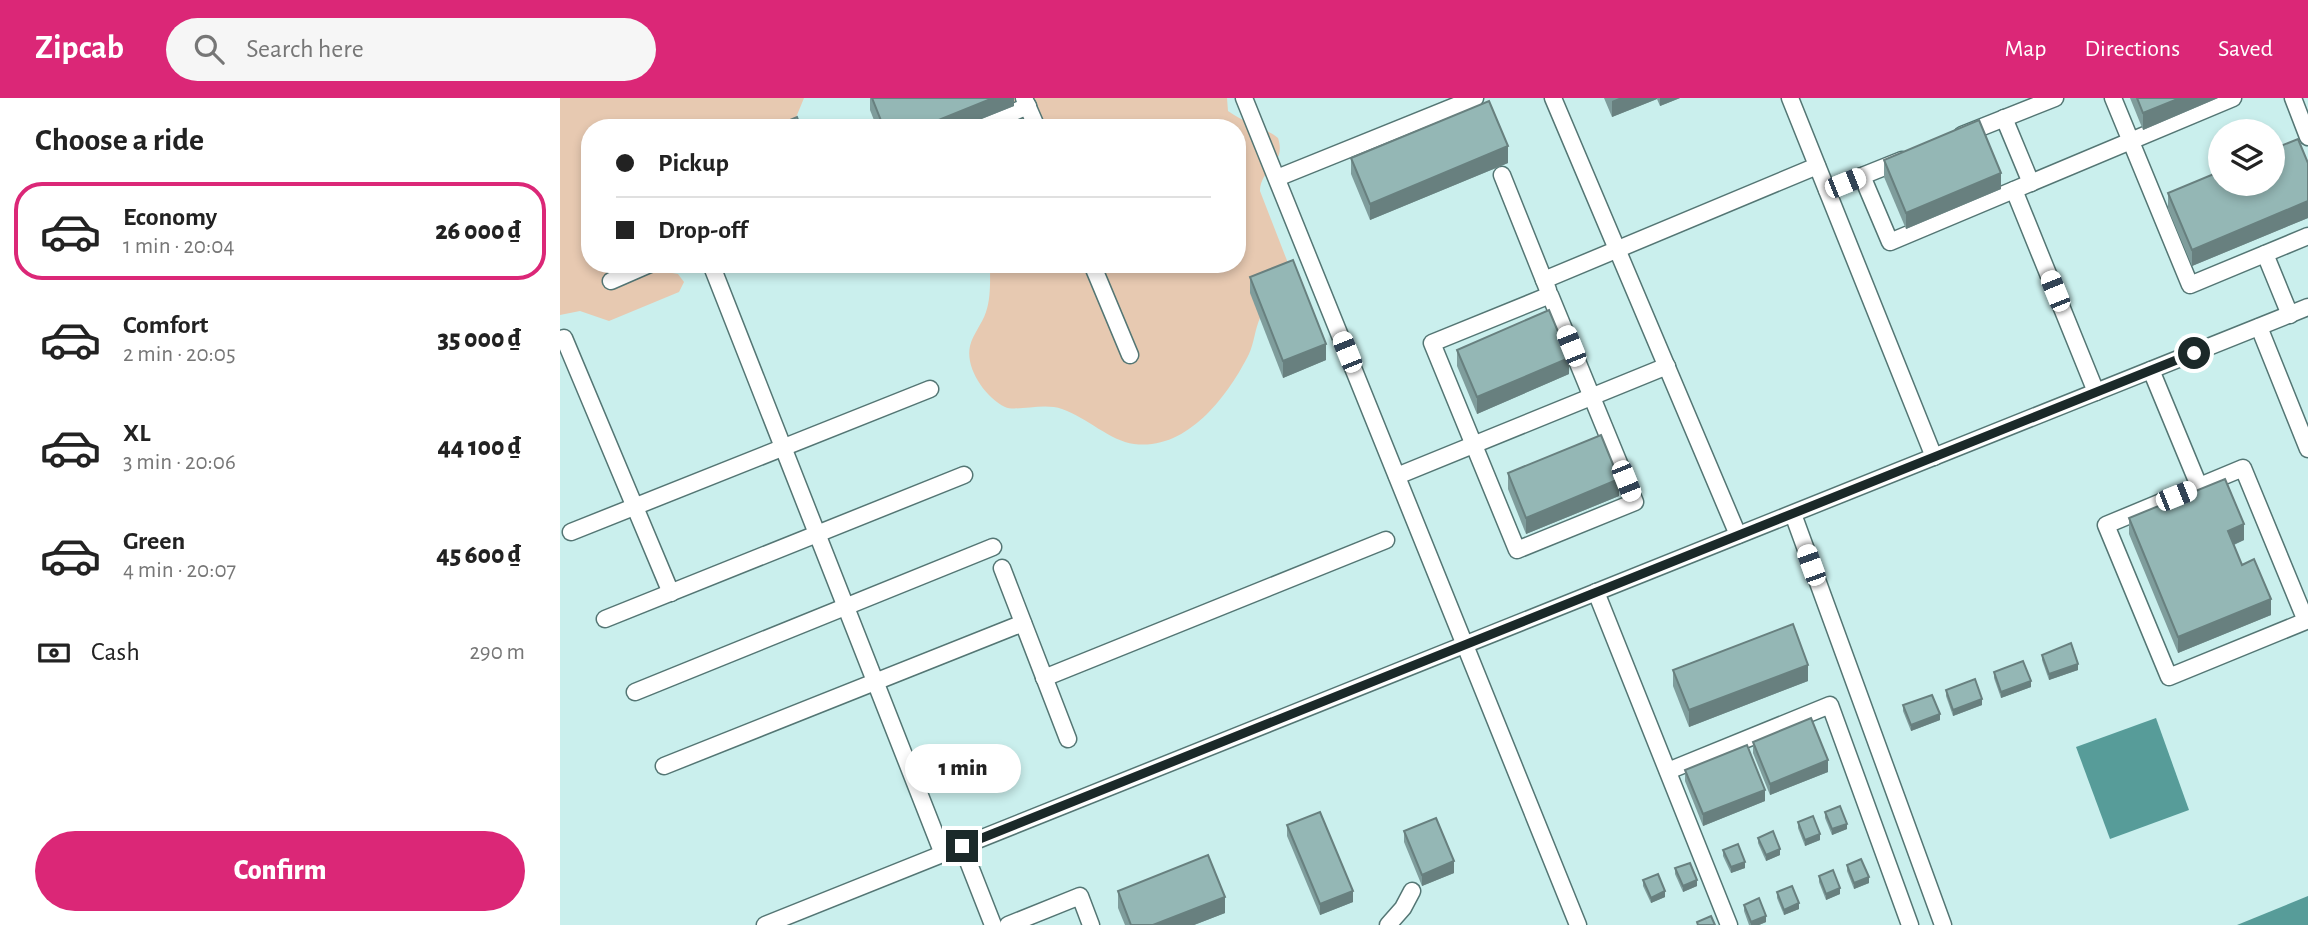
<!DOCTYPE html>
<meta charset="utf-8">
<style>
:root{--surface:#fff;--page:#f6f6f6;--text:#222;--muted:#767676;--line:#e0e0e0;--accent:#db2777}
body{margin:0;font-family:"Alegreya Sans",sans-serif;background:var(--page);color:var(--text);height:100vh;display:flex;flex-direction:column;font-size:26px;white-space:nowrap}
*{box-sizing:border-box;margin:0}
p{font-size:23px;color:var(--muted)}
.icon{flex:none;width:38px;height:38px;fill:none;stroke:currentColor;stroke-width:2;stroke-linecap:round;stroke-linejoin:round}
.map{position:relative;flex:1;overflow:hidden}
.details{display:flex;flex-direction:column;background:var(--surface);width:560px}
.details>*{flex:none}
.hud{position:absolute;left:21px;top:21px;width:665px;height:154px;border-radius:28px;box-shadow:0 4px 10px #0003;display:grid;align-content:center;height:154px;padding:0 35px;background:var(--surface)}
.buttons{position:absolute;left:1648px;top:21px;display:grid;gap:14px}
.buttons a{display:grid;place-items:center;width:77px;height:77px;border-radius:50%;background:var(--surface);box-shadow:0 4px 10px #0003;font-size:35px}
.end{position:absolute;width:32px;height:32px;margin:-16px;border:9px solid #1b2929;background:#fff;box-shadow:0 0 0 4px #fff}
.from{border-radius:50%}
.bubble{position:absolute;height:49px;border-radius:24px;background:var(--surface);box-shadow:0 4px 10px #0003;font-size:23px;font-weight:800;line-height:49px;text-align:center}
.car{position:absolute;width:21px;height:42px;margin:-21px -10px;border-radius:9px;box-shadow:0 0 5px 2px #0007;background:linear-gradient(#fff 24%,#345 0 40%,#fff 0 76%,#345 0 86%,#fff 0)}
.hud b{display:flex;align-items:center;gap:24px;height:66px;font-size:26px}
.hud b+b{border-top:2px solid var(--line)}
.hud i{width:18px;height:18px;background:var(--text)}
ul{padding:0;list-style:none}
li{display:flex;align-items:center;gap:21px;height:98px;margin:0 14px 10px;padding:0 21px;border:4px solid transparent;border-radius:28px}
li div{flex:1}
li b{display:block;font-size:26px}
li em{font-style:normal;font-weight:800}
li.on{border-color:var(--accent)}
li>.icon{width:63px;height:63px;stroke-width:1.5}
h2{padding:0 35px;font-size:32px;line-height:84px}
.pay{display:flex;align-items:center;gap:18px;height:77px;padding:0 35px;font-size:26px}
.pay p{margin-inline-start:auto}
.button{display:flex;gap:14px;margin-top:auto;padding:14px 35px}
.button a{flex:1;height:80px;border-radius:42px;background:var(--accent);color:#fff;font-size:28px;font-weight:800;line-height:80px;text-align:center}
header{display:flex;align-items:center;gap:42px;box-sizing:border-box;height:98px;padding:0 35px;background:var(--accent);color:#fff}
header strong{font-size:33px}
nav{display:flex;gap:38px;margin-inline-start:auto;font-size:24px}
.search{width:490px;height:63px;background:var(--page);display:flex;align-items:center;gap:18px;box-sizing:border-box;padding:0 24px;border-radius:38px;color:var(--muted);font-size:26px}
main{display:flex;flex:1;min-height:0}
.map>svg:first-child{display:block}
</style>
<header>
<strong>Zipcab</strong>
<div class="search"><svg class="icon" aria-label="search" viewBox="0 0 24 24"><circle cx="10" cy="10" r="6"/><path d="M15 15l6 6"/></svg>Search here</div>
<nav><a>Map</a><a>Directions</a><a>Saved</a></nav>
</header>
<main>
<section class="details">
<h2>Choose a ride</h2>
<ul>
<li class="on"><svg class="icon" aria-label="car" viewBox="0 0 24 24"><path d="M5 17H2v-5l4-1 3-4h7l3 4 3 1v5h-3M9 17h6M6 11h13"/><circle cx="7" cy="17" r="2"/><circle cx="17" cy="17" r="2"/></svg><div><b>Economy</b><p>1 min · 20:04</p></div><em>26 000 ₫</em></li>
<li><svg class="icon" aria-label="car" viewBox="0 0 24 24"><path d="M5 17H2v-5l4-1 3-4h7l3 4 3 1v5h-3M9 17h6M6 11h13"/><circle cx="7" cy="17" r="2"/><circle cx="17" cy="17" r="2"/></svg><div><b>Comfort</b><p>2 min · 20:05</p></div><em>35 000 ₫</em></li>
<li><svg class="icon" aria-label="car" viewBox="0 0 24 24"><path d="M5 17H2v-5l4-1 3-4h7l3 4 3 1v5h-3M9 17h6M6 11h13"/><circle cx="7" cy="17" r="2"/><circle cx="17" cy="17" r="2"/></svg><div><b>XL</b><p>3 min · 20:06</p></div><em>44 100 ₫</em></li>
<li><svg class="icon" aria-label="car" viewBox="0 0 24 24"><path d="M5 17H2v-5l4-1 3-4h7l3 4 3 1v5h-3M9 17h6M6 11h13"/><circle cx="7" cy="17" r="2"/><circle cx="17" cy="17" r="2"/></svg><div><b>Green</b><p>4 min · 20:07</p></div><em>45 600 ₫</em></li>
</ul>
<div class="pay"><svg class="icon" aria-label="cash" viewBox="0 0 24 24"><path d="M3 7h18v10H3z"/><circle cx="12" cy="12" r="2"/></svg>Cash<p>290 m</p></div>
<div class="button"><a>Confirm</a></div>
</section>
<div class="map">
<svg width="1748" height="827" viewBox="0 0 1748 827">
<rect width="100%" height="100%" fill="#caefed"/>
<!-- green -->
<g fill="#e7c9b1">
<path d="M0 0H244L235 22 236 30H30V166H92L95 172 118 176 124 184 119 194 49 223 20 213 0 217Z"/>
<path d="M451 0H667L668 13C684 25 703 28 718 40 727 67 700 70 700 93L733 178C723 191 708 206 700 220 695 231 694 245 689 256 668 298 627 353 574 346 550 343 526 319 502 311 484 304 456 314 445 309 425 299 405 270 410 248 413 236 422 226 426 214 431 199 430 182 430 166H677V30H449C456 22 455 10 451 0Z"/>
</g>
<!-- water -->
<g fill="#579c99">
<path d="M1596 620 1629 712 1550 741 1516 649Z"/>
<path d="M1748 798V827H1677Z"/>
</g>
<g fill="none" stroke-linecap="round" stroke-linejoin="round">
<!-- service casing -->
<g stroke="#547674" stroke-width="19">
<g id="service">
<path d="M464 0 477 30"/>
<path d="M684 0 1018 827"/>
<path d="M993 0 1178 437"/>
<path d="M1230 0 1374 359"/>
<path d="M1553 0 1630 187 1748 138"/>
<path d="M1733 0 1748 39"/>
<path d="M1444 20 1471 85"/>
<path d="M416 30 468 8"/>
<path d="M1402 37 1495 0"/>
<path d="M942 77 988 192"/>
<path d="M1302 78 1330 144 1673 0"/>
<path d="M717 80 915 0"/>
<path d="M1267 92 1342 62"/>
<path d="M1454 92 1536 294"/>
<path d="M1705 156 1730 217"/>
<path d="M151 166 383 756"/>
<path d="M532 166 570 257"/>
<path d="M984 182 1257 68"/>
<path d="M51 183 90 166"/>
<path d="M990 197 1075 404 957 452 872 245Z"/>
<path d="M1699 229 1748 351"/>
<path d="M4 240 111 495"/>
<path d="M1591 272 1639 388"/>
<path d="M1683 370 1746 523 1609 579 1546 427Z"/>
<path d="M837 378 1107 268"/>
<path d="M1233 416 1383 827"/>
<path d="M11 434 370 291"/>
<path d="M442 470 508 641"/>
<path d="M1036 494 1169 827"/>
<path d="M45 521 404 377"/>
<path d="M484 580 826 442"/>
<path d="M75 594 433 449"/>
<path d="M104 668 463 525"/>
<path d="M1108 673 1270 607 1350 827"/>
<path d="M402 748 433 827"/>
<path d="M205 827 1748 209"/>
<path d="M448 827 520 798 531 827"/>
<path d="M828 827 843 810 852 793"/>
</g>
</g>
<!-- service -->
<use href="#service" stroke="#fff" stroke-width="16"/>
</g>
<!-- wall -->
<g fill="#7f9d9c">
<path d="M310 0H454V8L399 30H317L310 12Z"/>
<path d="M1044 0H1120L1100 8 1097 1 1052 19Z"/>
<path d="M1570 0H1658L1583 32Z"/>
<path d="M791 60 948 65 810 122 791 76Z"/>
<path d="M1324 62 1441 91 1346 131 1324 79Z"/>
<path d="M1748 65V120L1632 168 1608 111V95Z"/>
<path d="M690 179 766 262 723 280 690 195Z"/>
<path d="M897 252 1009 276 917 316 897 268Z"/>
<path d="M948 375 1059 398 966 436 948 391Z"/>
<path d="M1569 420 1684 442 1674 447 1682 467 1711 517 1618 555 1569 436Z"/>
<path d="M1482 557 1518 572 1489 582 1482 562Z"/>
<path d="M1113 572 1248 583 1129 629 1113 588Z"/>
<path d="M1434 574 1471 589 1441 600 1434 580Z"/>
<path d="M1386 592 1422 607 1393 618 1386 598Z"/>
<path d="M1343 607 1380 622 1351 633 1343 613Z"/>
<path d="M1193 644 1268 674 1210 697 1193 655Z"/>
<path d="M1125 672 1205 703 1143 728 1125 683Z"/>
<path d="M1265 714 1287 731 1272 737 1265 720Z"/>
<path d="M1238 724 1260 742 1245 748 1238 730Z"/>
<path d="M727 727 793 804 760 817 727 738Z"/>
<path d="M844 733 894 775 862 788 844 744Z"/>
<path d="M1198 740 1220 757 1206 763 1198 745Z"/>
<path d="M1163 752 1185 770 1171 775 1163 758Z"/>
<path d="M1287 767 1309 785 1294 791 1287 773Z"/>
<path d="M1115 770 1137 788 1123 794 1115 776Z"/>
<path d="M1259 778 1280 796 1266 802 1259 784Z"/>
<path d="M1083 782 1105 799 1091 805 1083 788Z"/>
<path d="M558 793 665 815 634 827H565L558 810Z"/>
<path d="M1217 794 1239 811 1224 817 1217 800Z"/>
<path d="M1184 807 1206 824 1199 827H1189L1184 813Z"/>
</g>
<!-- shaded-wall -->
<g fill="#68807f">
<path d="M433 0H454V8L399 30H359Z"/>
<path d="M1059 0H1097V1L1052 19V3Z"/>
<path d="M1100 0H1120L1100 8Z"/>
<path d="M1620 0H1658L1583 32V15Z"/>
<path d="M948 48V65L810 122V106Z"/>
<path d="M1441 75V91L1346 131V115Z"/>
<path d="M1748 103V120L1632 168V152Z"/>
<path d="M766 246V262L723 280V263Z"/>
<path d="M1009 260V276L917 316V299Z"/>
<path d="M1059 381V398L966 436V420Z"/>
<path d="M1684 426V442L1668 449V433Z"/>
<path d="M1711 501V517L1618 555V539Z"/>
<path d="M1518 566V572L1489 582V576Z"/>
<path d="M1248 567V583L1129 629V612Z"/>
<path d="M1471 583V589L1441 600V594Z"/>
<path d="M1422 601V607L1393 618V612Z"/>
<path d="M1380 616V622L1351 633V627Z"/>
<path d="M1268 662V674L1210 697V686Z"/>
<path d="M1205 692V703L1143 728V716Z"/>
<path d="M1287 726V731L1272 737V731Z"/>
<path d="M1260 736V742L1245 748V742Z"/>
<path d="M1220 751V757L1206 763V757Z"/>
<path d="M894 763V775L862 788V777Z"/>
<path d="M1185 764V770L1171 775V769Z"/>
<path d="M1309 779V785L1294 791V785Z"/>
<path d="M1137 782V788L1123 794V788Z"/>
<path d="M1280 790V796L1266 802V796Z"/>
<path d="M793 793V804L760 817V806Z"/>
<path d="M1105 793V799L1091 805V800Z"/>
<path d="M665 799V815L634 827H593Z"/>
<path d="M1239 805V811L1224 817V812Z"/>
<path d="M1206 818V824L1199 827H1191V824Z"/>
</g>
<!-- building -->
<g fill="#94b7b5" stroke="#68807f" stroke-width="2">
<path d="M312 0H433L359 30H324Z"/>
<path d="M1577 0H1620L1583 15Z"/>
<path d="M929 3 948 48 810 106 791 60Z"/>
<path d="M237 19 241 30H211Z"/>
<path d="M1419 22 1441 75 1346 115 1324 62Z"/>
<path d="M1738 41 1748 65V103L1632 152 1608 95 1661 73V86H1713V51Z"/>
<path d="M733 162 766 246 723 263 690 179Z"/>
<path d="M989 212 1009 260 917 299 897 252Z"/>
<path d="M1041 337 1059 381 966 420 948 375Z"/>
<path d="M1665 381 1684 426 1668 433 1682 467 1694 461 1711 501 1618 539 1569 420Z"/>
<path d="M1233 526 1248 567 1129 612 1113 572Z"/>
<path d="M1511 545 1518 566 1489 576 1482 557Z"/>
<path d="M1463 563 1471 583 1441 594 1434 574Z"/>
<path d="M1415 581 1422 601 1393 612 1386 592Z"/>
<path d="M1372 597 1380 616 1351 627 1343 607Z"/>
<path d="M1251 620 1268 662 1210 686 1193 644Z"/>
<path d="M1187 647 1205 692 1143 716 1125 672Z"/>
<path d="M1280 708 1287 726 1272 731 1265 714Z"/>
<path d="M760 714 793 793 760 806 727 727Z"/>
<path d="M1253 718 1260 736 1245 742 1238 724Z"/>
<path d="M876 720 894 763 862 777 844 733Z"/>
<path d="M1213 733 1220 751 1206 757 1198 740Z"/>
<path d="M1178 746 1185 764 1171 769 1163 752Z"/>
<path d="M648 757 665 799 593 827H571L558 793Z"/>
<path d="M1301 761 1309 779 1294 785 1287 767Z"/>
<path d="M1130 765 1137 782 1123 788 1115 770Z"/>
<path d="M1273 772 1280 790 1266 796 1259 778Z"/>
<path d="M1098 776 1105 793 1091 800 1083 782Z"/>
<path d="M1232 788 1239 805 1224 812 1217 794Z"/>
<path d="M1199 800 1206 818 1191 824 1184 807Z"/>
<path d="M1151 818 1155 827H1138L1137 824Z"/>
</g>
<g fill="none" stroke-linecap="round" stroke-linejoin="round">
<!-- route -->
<path stroke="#1b2929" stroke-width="9" d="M402 748 1634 255"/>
</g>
</svg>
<div class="buttons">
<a><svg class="icon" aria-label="layers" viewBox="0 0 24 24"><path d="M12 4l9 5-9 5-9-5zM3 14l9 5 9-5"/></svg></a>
</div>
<i class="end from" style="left:1634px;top:255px"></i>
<i class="end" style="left:402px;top:748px"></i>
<div class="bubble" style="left:345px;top:646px;width:116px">1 min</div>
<i class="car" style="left:1285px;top:85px;rotate:68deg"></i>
<i class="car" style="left:1495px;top:193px;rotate:338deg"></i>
<i class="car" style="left:1011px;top:248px;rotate:338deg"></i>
<i class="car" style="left:787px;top:254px;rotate:338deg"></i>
<i class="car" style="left:1066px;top:383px;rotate:158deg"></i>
<i class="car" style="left:1616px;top:398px;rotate:68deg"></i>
<i class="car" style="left:1251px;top:467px;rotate:340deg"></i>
<div class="hud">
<b><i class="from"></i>Pickup</b>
<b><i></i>Drop-off</b>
</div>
</div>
</main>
